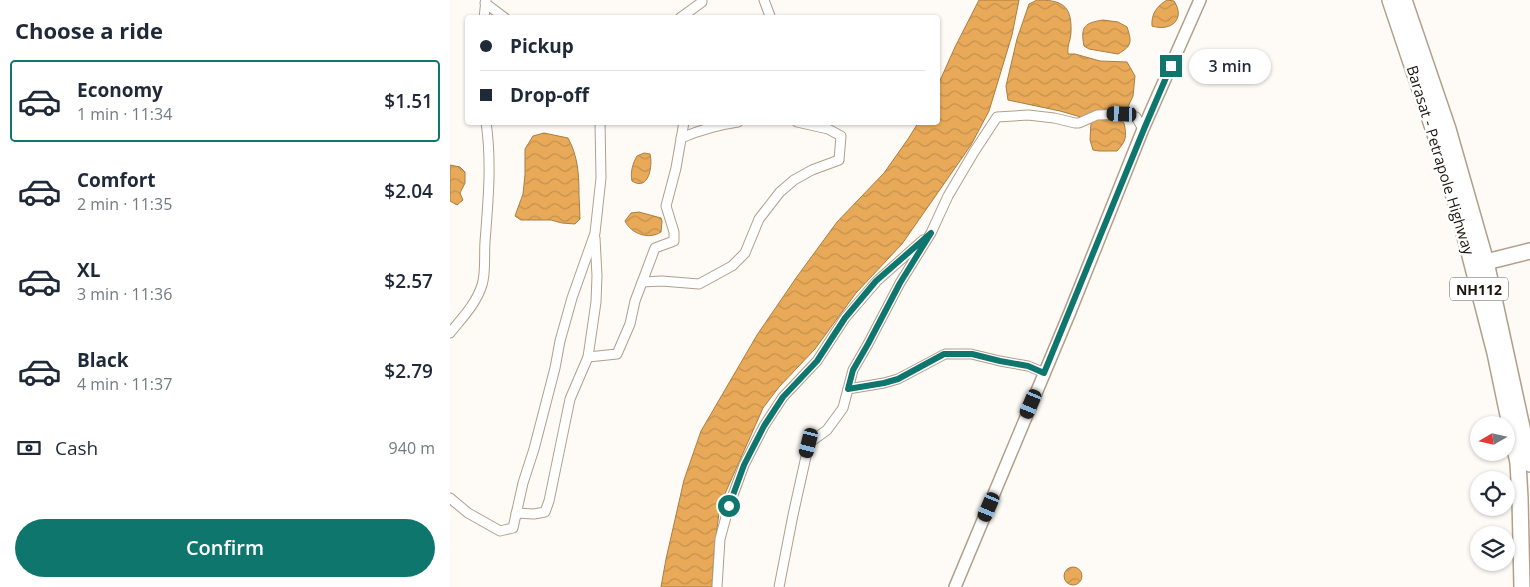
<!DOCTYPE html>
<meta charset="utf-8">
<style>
:root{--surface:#fff;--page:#f2f2f3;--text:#1f2937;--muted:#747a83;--line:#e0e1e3;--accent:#0f766e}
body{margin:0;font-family:"Open Sans",sans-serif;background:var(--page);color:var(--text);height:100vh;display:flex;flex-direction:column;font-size:19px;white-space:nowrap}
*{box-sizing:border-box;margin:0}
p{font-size:16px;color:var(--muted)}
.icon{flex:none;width:28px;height:28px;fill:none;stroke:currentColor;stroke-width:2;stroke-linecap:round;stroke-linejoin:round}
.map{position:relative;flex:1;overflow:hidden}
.details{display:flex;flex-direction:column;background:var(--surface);width:450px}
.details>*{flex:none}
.banner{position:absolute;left:15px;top:15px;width:475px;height:110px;border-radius:5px;box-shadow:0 1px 4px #0004;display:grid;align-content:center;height:110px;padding:0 15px;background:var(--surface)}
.needle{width:32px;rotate:261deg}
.controls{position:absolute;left:1020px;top:416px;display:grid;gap:10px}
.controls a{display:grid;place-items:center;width:45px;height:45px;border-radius:50%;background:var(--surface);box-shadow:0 1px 4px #0004;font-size:25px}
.end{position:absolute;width:22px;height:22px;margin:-11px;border:6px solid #0f766e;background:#fff;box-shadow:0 0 0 2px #fff}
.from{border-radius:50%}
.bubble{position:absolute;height:35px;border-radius:18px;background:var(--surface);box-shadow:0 1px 4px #0004;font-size:16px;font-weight:600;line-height:35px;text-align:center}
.car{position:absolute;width:15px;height:30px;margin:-15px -8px;border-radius:6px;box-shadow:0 0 4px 1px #0007;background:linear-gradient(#222 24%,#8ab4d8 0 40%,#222 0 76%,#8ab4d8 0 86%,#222 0)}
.banner b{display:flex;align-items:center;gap:18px;height:48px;font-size:19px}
.banner b+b{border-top:1px solid var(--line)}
.banner i{width:12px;height:12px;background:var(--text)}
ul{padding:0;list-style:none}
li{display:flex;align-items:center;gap:15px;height:82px;margin:0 10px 8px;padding:0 5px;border:2px solid transparent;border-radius:5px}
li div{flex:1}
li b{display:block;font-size:19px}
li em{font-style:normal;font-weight:600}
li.current{border-color:var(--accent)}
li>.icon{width:45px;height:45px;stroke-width:1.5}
h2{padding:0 15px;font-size:22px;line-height:60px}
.pay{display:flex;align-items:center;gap:12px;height:55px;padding:0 15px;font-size:19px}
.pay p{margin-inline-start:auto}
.button{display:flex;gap:10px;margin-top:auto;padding:10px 15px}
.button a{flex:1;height:58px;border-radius:30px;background:var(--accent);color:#fff;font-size:20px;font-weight:600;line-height:58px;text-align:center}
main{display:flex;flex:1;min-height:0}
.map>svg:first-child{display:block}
</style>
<main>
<section class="details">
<h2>Choose a ride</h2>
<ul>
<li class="current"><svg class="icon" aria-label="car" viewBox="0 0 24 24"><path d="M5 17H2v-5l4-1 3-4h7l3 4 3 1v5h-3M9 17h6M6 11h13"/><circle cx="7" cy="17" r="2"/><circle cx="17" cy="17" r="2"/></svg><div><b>Economy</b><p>1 min · 11:34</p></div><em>$1.51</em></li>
<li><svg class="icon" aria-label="car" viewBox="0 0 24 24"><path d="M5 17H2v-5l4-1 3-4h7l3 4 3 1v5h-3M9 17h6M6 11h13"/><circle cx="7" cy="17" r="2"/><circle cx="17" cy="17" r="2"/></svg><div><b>Comfort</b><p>2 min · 11:35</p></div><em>$2.04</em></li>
<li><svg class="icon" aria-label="car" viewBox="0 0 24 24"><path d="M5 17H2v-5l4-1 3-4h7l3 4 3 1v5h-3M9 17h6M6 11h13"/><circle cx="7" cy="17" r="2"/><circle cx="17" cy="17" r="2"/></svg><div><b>XL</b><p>3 min · 11:36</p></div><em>$2.57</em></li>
<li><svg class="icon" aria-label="car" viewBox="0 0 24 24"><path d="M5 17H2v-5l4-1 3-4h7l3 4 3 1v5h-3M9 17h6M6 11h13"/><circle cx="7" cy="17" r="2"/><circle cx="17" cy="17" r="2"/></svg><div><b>Black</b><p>4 min · 11:37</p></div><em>$2.79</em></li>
</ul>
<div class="pay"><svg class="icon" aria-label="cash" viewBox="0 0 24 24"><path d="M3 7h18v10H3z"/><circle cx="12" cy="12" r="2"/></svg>Cash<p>940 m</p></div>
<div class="button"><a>Confirm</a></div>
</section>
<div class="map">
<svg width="1080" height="587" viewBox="0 0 1080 587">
<defs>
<pattern id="water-waves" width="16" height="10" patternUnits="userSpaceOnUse" patternTransform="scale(1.25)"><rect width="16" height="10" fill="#e8aa59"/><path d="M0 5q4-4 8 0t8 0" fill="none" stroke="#c6914c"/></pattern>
</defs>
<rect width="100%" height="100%" fill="#fefaf6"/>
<!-- water -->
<g fill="url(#water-waves)" stroke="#aa7d42">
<path d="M529 0H569L562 35 539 111 521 145 452 244 406 293 365 349 329 387 313 408 270 505 264 552 262 587H211L216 559 234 480 251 431 307 335 346 278 387 222 434 173 458 139 468 123 488 122V85L505 47Z"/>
<path d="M587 0C610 0 622 4 621 31 621 40 617 45 618 54H625L650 61 677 62 685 76 683 96 676 111H656L631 117 610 111 558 100 556 86 567 39 579 4Z"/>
<path d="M717 0 724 1C736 19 721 32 702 26 701 14 707 6 717 0Z"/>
<path d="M653 20 668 22 677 27C682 42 682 46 668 54L639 49 634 46C630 26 635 23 653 20Z"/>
<path d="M659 117 667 119 674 123C677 137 676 141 667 151H649L643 150 640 140 641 123 648 119Z"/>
<path d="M94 133 118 138C128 156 129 175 129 195 129 203 130 211 130 219L125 224 112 223 101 220H71L65 216 73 194 75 175V149L83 136Z"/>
<path d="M194 153 200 154C203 165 199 192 182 181 180 172 183 163 187 156Z"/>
<path d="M0 165 10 167 15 172V183L10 193 13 200 7 205 0 201Z"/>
<path d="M189 212 211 218 212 221 211 232C199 240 181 234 175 221L181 213Z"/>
<circle cx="623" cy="576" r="9"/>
</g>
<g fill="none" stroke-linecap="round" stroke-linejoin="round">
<!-- street casing -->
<g stroke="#b19f8a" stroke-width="11">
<g id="street">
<path d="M314 0 320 16 319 18"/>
<path d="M35 3 55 18"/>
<path d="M34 18 36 0"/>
<path d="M230 18 252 2V0"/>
<path d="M231 138C250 130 267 125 288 122"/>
<path d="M192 282 212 281 249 284 282 266 295 253 309 219 330 192 344 180 362 170 389 160 391 136 378 129 347 122"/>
<path d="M0 333C12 318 26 304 32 285 36 273 34 255 35 242 38 202 42 163 36 122"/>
<path d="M138 357 167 354 180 324 185 301 205 248 224 241V232L216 206 226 168 234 122"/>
<path d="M398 389 434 383 448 379 495 354H521L550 361 578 366 595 373"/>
<path d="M0 498 18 513 50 531 63 528 73 483 84 449 105 368 110 341 122 298 145 233 151 178 150 122"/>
<path d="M66 513 84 514 95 512 99 501 120 399 138 357 146 302 147 276 145 238"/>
<path d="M267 587 270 539 279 506 294 465 314 426 333 397 367 361 395 318 427 281 473 240"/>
<path d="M329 587 343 515 359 443 377 430 393 408 403 370 418 344 450 283 481 233 498 196 524 152 547 117 578 115 604 118 625 123H629L647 115 672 114 686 117 693 129"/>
</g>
</g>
<!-- secondary casing -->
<g stroke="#b19f8a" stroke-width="14">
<path id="secondary" d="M505 587 620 312 693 129 750 0"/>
</g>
<!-- highway casing -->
<g stroke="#b19f8a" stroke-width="18">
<g id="highway">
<path d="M940 0 990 149 1011 221 1045 353 1068 463 1070 498 1072 587"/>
<path d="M954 0 998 129 1036 262 1080 464"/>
<path d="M1036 262 1080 251"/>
</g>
</g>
<!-- street -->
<use href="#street" stroke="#fff" stroke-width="9"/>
<!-- secondary -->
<use href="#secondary" stroke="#fff" stroke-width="11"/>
<!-- highway -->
<use href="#highway" stroke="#fff" stroke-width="15"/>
</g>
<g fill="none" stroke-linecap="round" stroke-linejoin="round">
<!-- route -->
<path stroke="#0f766e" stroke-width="6" d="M279 506 294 465 314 426 333 397 367 361 395 318 426 281 481 233 450 283 418 344 403 370 398 389 434 383 448 379 494 354H522L550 361 578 366 594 373 694 129 721 66"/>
</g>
<g text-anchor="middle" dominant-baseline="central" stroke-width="5" stroke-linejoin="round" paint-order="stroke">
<!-- shield labels -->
<rect fill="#fff" stroke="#5f5b56" stroke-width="1" x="1000" y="277.5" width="58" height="23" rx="4"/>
<g font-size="14" font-weight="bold" fill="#1b150d">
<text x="1029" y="289">NH112</text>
</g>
<!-- street labels -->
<g font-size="15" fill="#1b150d" stroke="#fff">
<text transform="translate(991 160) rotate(73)">Barasat - Petrapole Highway</text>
</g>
</g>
</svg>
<div class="controls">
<a><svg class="needle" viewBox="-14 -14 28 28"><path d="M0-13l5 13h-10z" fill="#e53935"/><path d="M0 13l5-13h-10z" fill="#747a83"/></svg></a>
<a><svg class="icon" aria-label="locate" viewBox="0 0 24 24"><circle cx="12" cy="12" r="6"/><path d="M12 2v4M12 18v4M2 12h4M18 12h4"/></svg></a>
<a><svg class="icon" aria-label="layers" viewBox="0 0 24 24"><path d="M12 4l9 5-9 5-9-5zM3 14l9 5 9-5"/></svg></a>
</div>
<i class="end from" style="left:279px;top:506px"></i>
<i class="end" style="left:721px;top:66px"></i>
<div class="bubble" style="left:739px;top:49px;width:82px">3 min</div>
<i class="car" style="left:672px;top:114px;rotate:272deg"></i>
<i class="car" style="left:581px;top:404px;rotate:203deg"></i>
<i class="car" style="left:359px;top:443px;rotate:194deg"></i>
<i class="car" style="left:539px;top:507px;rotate:203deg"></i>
<div class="banner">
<b><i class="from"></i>Pickup</b>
<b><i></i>Drop-off</b>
</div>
</div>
</main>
